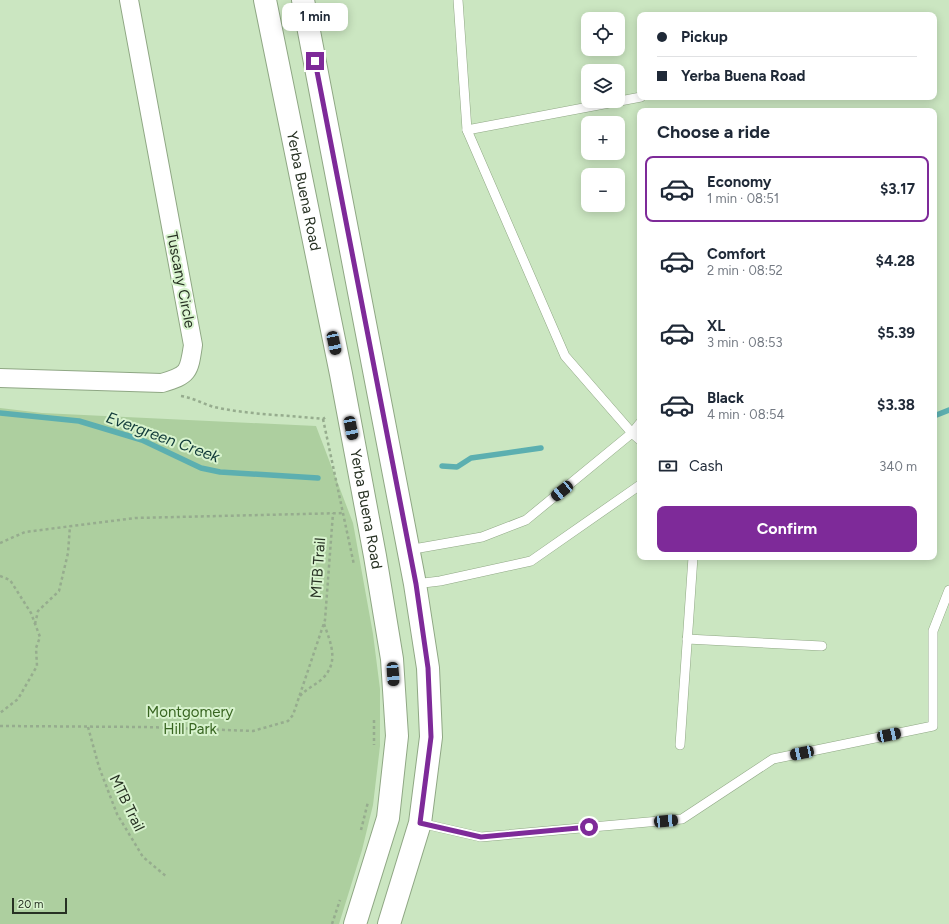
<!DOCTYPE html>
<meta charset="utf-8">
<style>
:root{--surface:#fff;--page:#f6f6f7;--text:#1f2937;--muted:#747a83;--line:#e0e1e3;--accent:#7e2a99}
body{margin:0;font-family:Figtree,sans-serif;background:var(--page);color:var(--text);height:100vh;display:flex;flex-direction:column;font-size:15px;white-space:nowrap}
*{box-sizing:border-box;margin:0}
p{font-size:13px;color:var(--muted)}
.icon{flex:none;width:22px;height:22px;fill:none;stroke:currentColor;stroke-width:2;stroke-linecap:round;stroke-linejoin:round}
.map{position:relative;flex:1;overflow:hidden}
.panel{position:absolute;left:637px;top:108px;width:300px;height:452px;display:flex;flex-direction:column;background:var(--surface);border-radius:8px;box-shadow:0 2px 10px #0003}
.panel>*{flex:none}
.banner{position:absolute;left:637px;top:12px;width:300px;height:88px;border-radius:8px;box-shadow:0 2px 10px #0003;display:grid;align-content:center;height:88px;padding:0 20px;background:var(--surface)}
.fabs{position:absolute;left:581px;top:12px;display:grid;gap:8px}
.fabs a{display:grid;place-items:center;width:44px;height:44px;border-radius:8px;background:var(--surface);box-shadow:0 2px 10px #0003;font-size:20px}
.scale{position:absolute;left:12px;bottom:10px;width:55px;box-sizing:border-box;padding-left:4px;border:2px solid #273123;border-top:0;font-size:11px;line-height:14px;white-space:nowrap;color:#273123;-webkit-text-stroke:3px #d8f3ce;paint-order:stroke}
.end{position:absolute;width:18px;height:18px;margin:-9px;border:5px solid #7e2a99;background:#fff;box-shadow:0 0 0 2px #fff}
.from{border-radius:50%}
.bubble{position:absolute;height:28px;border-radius:8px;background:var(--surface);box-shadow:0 2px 10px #0003;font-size:13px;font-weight:700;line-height:28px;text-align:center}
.car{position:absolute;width:12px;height:24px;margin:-12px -6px;border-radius:5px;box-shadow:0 0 3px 1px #0007;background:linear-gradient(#222 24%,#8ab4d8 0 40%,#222 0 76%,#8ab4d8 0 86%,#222 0)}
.banner b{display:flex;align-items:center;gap:14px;height:38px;font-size:15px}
.banner b+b{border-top:1px solid var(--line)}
.banner i{width:10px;height:10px;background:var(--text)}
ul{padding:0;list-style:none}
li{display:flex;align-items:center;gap:12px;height:66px;margin:0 8px 6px;padding:0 12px;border:2px solid transparent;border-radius:8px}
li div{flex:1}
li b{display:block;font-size:15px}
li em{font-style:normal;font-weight:700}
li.on{border-color:var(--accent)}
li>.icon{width:36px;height:36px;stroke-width:1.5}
h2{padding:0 20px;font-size:18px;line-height:48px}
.pay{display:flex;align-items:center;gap:10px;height:44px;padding:0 20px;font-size:15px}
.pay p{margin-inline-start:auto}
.primary-button{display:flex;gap:8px;margin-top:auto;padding:8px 20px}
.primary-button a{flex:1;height:46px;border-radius:8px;background:var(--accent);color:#fff;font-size:16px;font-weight:700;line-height:46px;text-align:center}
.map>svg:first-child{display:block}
</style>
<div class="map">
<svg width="949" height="924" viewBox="0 0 949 924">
<rect width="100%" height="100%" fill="#cbe6c1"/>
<!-- green -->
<path fill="#adcf9f" d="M0 408 42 413 316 426 353 523 373 634 380 689V746L373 805 362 850 339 924H0Z"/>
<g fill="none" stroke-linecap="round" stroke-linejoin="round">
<!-- stream -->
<g stroke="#5cafb0" stroke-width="5.5">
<path d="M0 413 79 421 142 440 201 468 220 472 318 478"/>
<path d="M934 416 949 410"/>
<path d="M442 466 457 467 471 458 541 448"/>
</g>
<!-- service casing -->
<g stroke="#8fa784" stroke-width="10">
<g id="service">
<path d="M458 0 467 130 565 356 632 433 640 440"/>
<path d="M467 130 641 97"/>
<path d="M408 550 482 537 526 520 632 433 640 423"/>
<path d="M415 584 440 581 531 561 640 485"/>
<path d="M687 639 822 646"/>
<path d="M680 745 693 557"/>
<path d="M420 823 481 837 682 819 773 759 933 726V631L949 590"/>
</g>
</g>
<!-- minor casing -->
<g stroke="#8fa784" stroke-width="20">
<path id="minor" d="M0 378 162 383C189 375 189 372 193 345L129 0"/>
</g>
<!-- tertiary casing -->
<g stroke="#8fa784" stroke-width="24">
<g id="tertiary">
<path id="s1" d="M265 0 341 374 375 556 392 659 397 736 388 818 355 924"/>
<path d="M303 0 415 584 428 668 431 737 420 823 389 924"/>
</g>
</g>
<!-- path -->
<g stroke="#96ac8e" stroke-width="2.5" stroke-dasharray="3 3" stroke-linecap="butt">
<path d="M181 396C195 398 206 406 219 408 253 415 289 415 323 419L326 417"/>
<path d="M323 419 354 565"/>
<path d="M0 543 25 532 135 518 344 513"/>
<path d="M0 576 10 580 31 613 40 637 36 648 37 666 18 699 0 713"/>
<path d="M35 624 38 611 59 591 68 553 70 526"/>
<path d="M300 696C307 688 316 685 323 678 339 662 331 643 324 624"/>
<path d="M374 720V745"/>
<path d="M0 726 146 727 253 731 288 721 293 715 325 620 333 513"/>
<path d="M88 727 99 767 117 814 143 857 167 877"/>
<path d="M361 830 368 802"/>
<path d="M332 924 340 900"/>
</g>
<!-- service -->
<use href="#service" stroke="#fff" stroke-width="9"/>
<!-- minor -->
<use href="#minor" stroke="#fff" stroke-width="18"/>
<!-- tertiary -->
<use href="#tertiary" stroke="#fff" stroke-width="22"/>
</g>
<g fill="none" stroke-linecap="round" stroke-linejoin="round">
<!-- route -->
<path stroke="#7e2a99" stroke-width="5" d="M315 61 416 584 428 668 431 737 420 823 481 837 589 827"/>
</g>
<g text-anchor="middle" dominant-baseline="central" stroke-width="4" stroke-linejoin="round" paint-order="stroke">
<!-- street labels -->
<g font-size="15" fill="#273123" stroke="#d8f3ce">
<text stroke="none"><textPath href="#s1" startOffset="195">Yerba Buena Road</textPath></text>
<text transform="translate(181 280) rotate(79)">Tuscany Circle</text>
<text stroke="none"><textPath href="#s1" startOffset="519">Yerba Buena Road</textPath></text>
<text transform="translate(318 568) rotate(-86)">MTB Trail</text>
<text transform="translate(127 803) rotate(64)">MTB Trail</text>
</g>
<!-- park labels -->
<g font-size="15" fill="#386521" stroke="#d8f3ce">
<text x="190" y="712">Montgomery<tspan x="190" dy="17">Hill Park</tspan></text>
</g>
<!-- water labels -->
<g font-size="16" font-style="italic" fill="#103939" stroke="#d8f3ce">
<text transform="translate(163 437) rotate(20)">Evergreen Creek</text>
</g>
</g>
</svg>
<div class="fabs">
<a><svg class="icon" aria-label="locate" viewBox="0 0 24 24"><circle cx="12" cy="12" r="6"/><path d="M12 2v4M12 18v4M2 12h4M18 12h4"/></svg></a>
<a><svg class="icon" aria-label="layers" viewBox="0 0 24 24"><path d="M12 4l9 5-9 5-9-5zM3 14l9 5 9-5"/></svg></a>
<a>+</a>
<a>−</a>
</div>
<div class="scale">20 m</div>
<i class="end from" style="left:589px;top:827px"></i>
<i class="end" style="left:315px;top:61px"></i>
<div class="bubble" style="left:282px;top:3px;width:66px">1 min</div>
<i class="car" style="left:334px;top:343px;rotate:168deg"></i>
<i class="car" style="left:351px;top:428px;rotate:169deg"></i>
<i class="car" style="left:562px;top:491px;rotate:231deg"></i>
<i class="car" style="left:393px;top:674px;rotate:176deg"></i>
<i class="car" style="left:889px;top:735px;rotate:78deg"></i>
<i class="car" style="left:802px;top:753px;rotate:258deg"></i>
<i class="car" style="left:666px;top:821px;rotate:85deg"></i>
<div class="banner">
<b><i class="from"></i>Pickup</b>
<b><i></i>Yerba Buena Road</b>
</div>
<section class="panel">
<h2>Choose a ride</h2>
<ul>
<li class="on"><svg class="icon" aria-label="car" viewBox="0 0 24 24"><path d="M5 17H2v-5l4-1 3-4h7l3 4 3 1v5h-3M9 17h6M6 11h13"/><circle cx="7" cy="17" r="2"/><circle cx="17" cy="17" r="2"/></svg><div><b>Economy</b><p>1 min · 08:51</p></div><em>$3.17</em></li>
<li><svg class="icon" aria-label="car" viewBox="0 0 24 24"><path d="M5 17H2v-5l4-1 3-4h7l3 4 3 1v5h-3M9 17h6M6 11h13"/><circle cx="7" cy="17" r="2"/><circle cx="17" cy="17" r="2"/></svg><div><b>Comfort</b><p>2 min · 08:52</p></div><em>$4.28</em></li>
<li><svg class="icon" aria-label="car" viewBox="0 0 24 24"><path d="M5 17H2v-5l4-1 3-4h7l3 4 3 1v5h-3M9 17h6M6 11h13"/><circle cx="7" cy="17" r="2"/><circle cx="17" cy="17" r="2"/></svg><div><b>XL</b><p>3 min · 08:53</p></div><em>$5.39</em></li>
<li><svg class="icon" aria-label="car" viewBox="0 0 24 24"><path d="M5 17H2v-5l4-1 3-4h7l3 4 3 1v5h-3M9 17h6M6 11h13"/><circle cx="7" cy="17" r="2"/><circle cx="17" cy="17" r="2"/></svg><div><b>Black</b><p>4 min · 08:54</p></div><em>$3.38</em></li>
</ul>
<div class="pay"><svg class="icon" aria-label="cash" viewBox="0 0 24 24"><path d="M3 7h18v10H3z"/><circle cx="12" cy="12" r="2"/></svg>Cash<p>340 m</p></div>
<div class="primary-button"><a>Confirm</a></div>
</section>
</div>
